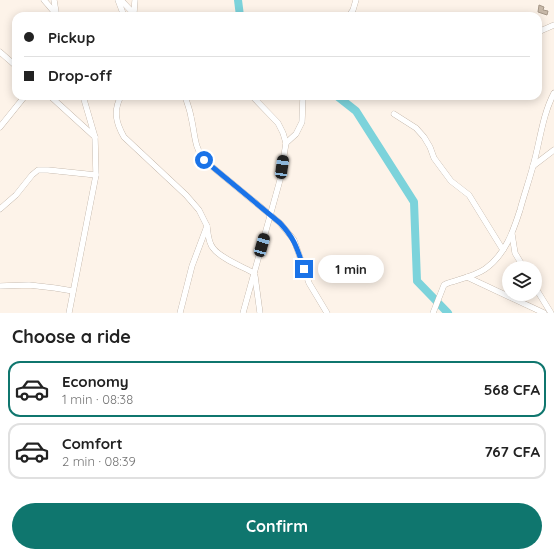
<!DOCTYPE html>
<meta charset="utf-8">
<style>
:root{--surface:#fff;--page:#f2f2f2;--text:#222;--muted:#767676;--line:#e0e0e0;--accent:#0f766e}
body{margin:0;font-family:Quicksand,sans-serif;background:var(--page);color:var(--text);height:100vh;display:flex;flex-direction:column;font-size:15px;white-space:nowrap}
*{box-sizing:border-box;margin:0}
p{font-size:13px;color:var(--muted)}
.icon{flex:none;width:22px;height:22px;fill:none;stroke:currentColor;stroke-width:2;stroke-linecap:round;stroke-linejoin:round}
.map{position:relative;height:313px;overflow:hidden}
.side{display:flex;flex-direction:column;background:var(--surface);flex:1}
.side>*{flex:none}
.banner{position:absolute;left:12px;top:12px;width:530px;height:88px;border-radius:12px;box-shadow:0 2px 10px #0003;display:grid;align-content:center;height:88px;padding:0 12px;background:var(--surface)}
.buttons{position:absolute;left:502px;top:261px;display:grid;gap:8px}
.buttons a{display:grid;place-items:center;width:40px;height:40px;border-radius:50%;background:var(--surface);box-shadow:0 2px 10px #0003;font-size:20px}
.end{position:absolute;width:18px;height:18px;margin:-9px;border:5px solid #1a73e8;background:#fff;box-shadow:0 0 0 2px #fff}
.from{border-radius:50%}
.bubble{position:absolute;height:28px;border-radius:14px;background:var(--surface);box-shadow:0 2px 10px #0003;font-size:13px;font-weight:700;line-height:28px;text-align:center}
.car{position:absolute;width:12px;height:24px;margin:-12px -6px;border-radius:5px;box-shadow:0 0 3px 1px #0007;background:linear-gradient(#222 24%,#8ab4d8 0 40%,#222 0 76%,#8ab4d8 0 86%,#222 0)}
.banner b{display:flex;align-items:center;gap:14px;height:38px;font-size:15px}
.banner b+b{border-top:1px solid var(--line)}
.banner i{width:10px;height:10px;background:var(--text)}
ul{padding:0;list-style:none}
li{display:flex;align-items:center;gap:12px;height:56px;margin:0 8px 6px;padding:0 4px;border:2px solid var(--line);border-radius:12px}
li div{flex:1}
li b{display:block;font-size:15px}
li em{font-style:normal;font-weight:700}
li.current{border-color:var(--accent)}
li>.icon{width:36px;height:36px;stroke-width:1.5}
h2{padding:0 12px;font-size:18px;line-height:48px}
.action{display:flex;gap:8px;margin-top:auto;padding:8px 12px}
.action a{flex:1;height:46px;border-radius:24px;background:var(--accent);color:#fff;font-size:16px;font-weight:700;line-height:46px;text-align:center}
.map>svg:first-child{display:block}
</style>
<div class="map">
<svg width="554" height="313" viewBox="0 0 554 313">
<rect width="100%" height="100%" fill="#fdf3e9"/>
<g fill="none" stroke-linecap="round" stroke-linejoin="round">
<!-- river -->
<g stroke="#7cd3db" stroke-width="8">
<path d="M238 0 240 16"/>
<path d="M337 96 356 111 414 202 417 281 448 313"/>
</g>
</g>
<!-- building -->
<path fill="#c8b9a9" stroke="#a69787" d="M539 5 544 7 543 10 548 11 547 15 538 12Z"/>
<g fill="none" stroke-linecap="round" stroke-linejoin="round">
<!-- minor casing -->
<g stroke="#b1a192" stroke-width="6">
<g id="minor">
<path d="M44 0 56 14"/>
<path d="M54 0 56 12"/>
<path d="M118 0 124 16"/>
<path d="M121 0 136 16"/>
<path d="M134 13 135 0"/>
<path d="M349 16 353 10 356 0"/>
<path d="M538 32 554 25"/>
<path d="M0 52 16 66"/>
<path d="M50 96 95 137"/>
<path d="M121 96C113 111 116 123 124 137L186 195 199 210 207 226 192 266 180 313"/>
<path d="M185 96C187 103 190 110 191 117 195 133 194 147 204 160L280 223 294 240 309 283 327 313"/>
<path d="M394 114 416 128 424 137 430 147 434 158 451 181 469 195 503 250"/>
<path d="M0 127 25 96"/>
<path d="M286 143 296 134 302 122 303 96"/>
<path d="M533 166 554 150"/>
<path d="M0 209 16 195 32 175 38 170H48L96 175"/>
<path d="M207 226C208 233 208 242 213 248 220 258 243 267 254 273"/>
<path d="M512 234 515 253 524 268"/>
<path d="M255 276 260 313"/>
<path d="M467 277 544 313"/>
<path d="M0 286 29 285 55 288 73 291"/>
<path d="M535 287 551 313"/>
<path d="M69 313 96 175 95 137 83 96"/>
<path d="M243 313 280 180 286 143 283 133 278 123 252 96"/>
<path d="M433 313 444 285 448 283C460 279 475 276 485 269 505 255 513 232 520 210 524 195 529 181 533 166 540 142 542 116 554 93"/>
</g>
</g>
<!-- minor -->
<use href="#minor" stroke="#fff" stroke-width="5.5"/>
</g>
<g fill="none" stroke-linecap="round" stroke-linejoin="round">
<!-- route -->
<path stroke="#1a73e8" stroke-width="5" d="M204 160 280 223C295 239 297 248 304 269"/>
</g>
</svg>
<div class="buttons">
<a><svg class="icon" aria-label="layers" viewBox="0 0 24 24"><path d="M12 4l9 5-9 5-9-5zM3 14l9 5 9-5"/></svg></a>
</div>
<i class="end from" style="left:204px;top:160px"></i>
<i class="end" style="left:304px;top:269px"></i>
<div class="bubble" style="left:318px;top:255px;width:66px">1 min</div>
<i class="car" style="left:282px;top:167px;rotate:8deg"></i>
<i class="car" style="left:262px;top:245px;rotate:16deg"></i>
<div class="banner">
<b><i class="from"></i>Pickup</b>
<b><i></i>Drop-off</b>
</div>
</div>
<section class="side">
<h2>Choose a ride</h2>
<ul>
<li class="current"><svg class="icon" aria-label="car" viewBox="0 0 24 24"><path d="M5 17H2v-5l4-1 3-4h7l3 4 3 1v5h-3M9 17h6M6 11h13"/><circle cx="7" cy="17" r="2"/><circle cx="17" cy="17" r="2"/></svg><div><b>Economy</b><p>1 min · 08:38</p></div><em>568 CFA</em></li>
<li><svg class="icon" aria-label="car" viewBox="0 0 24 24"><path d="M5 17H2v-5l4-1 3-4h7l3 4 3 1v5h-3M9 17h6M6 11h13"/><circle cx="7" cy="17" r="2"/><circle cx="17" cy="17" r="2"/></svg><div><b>Comfort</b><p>2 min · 08:39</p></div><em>767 CFA</em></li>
</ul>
<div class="action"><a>Confirm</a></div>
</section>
